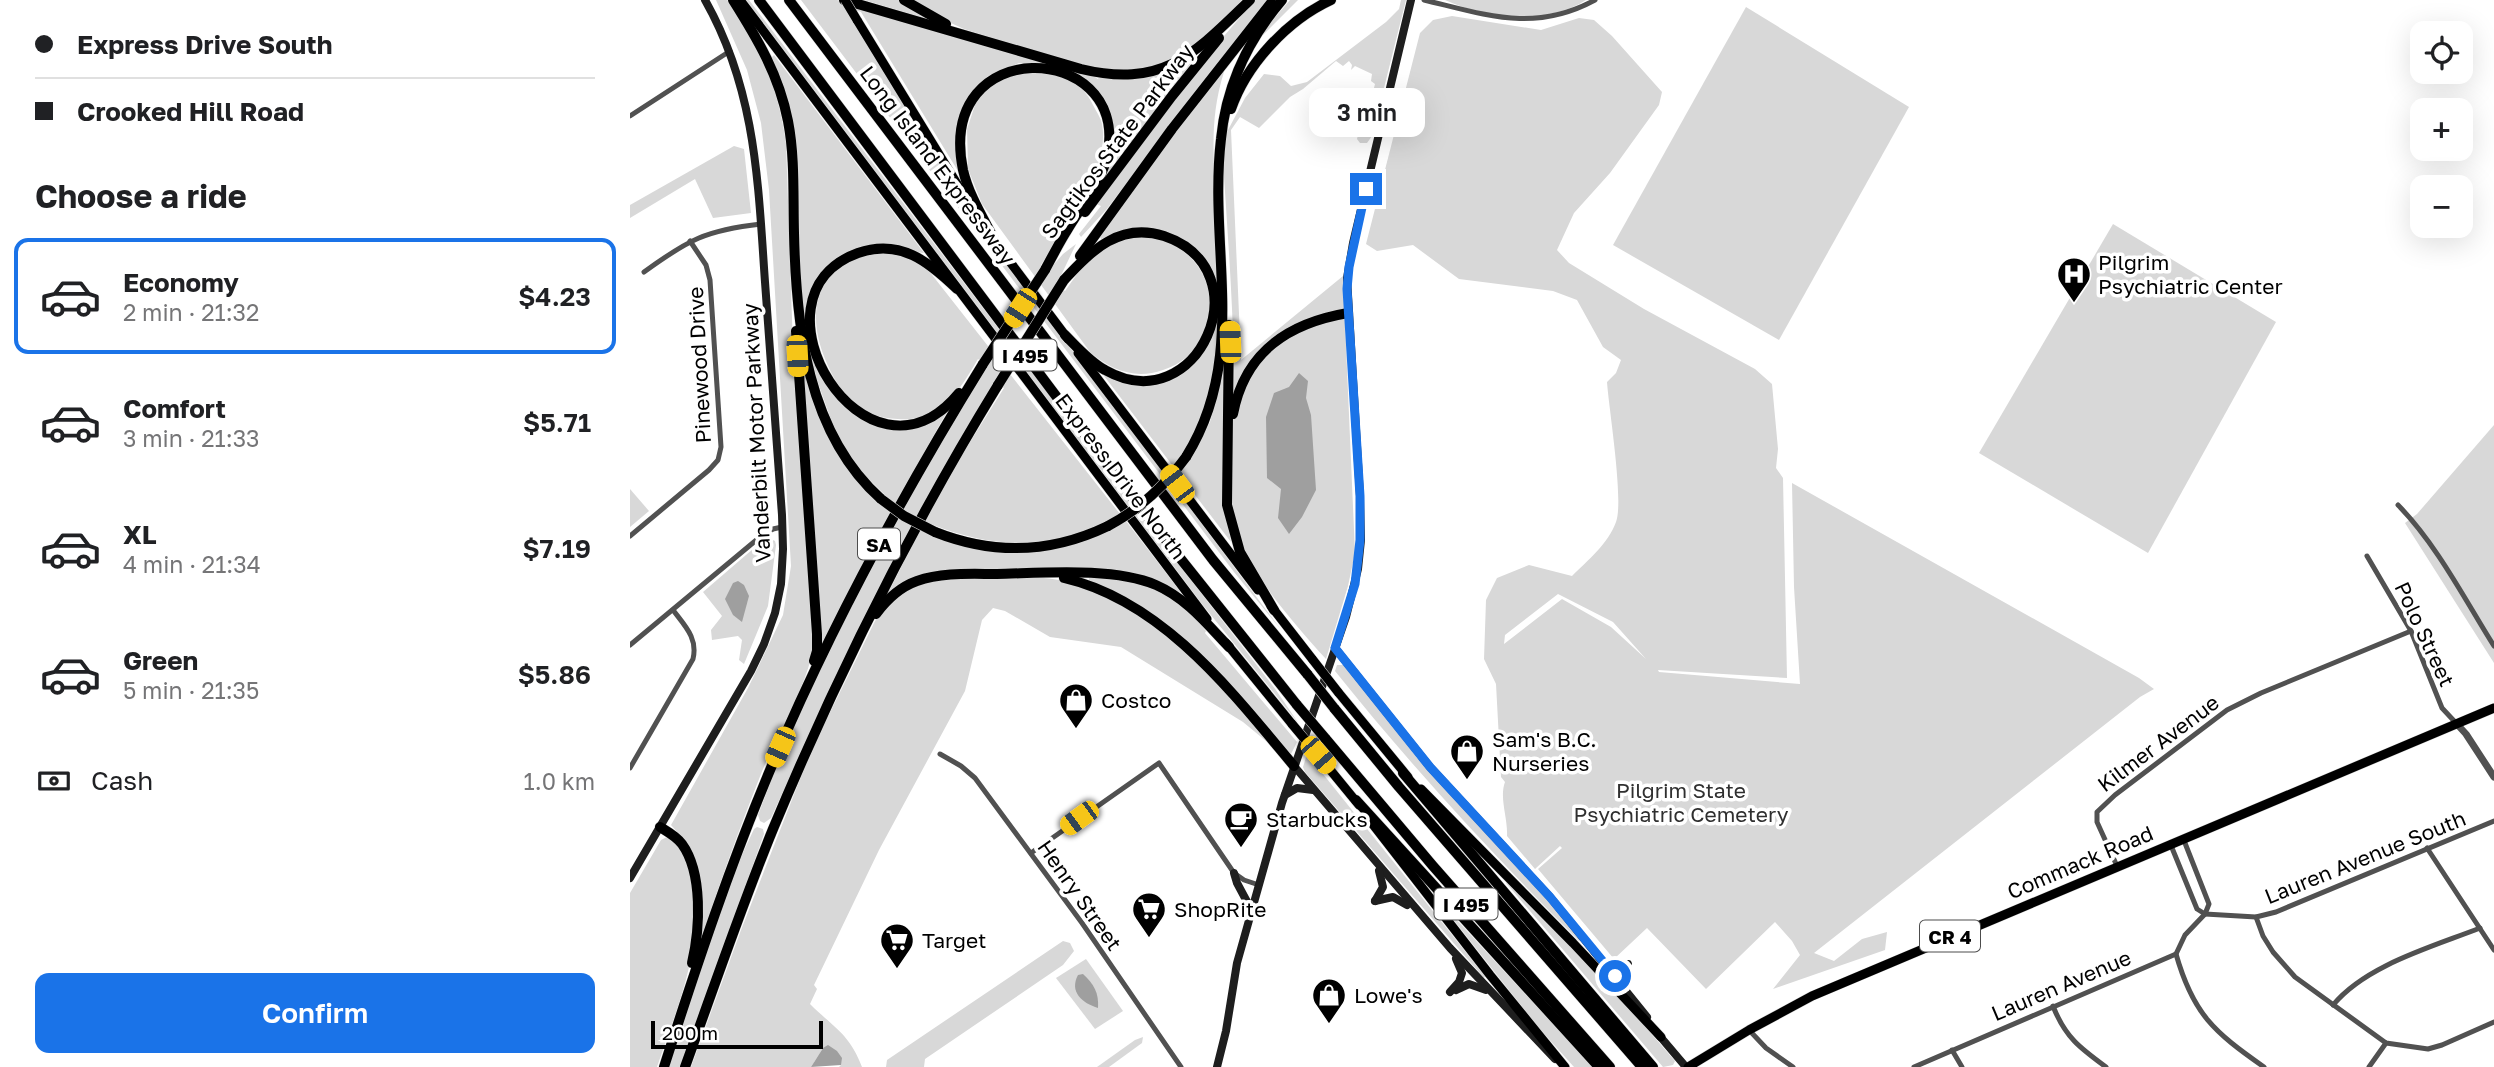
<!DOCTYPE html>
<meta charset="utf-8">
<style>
:root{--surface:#fff;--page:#f2f2f2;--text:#202124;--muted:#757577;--line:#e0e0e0;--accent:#1a73e8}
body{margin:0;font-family:"Golos Text",sans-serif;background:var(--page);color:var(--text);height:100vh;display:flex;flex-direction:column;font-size:26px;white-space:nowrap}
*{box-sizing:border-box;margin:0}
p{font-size:23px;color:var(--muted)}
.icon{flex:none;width:38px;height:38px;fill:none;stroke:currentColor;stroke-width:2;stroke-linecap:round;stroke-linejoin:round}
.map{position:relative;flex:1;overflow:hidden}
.panel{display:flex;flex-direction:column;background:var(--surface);width:630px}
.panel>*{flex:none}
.top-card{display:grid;align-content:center;height:154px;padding:0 35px;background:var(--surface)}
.controls{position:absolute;left:1780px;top:21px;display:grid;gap:14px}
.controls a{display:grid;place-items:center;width:63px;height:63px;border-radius:14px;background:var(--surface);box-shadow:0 7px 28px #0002;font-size:35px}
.scale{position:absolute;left:21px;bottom:18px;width:172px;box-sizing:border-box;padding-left:7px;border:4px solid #000;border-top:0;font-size:19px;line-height:24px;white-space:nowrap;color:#000;-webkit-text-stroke:5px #fff;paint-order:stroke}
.end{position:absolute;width:32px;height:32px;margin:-16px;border:9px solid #1a73e8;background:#fff;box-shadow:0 0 0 4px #fff}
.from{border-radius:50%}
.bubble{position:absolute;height:49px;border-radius:14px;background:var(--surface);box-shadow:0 7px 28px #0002;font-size:23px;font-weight:600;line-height:49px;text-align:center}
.car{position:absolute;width:21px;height:42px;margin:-21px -10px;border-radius:9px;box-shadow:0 0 5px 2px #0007;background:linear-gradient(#f5c518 24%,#345 0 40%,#f5c518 0 76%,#345 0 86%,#f5c518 0)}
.top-card b{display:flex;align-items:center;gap:24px;height:66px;font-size:26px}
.top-card b+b{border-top:2px solid var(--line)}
.top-card i{width:18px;height:18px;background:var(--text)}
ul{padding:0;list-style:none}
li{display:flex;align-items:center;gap:21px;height:116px;margin:0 14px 10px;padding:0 21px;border:4px solid transparent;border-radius:14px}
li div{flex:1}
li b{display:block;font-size:26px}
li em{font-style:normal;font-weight:600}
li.selected{border-color:var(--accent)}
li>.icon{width:63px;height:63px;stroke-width:1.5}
h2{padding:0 35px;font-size:32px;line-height:84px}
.pay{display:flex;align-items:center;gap:18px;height:77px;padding:0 35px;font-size:26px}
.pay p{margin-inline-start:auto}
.primary-button{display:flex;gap:14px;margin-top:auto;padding:14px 35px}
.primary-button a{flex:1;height:80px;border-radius:14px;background:var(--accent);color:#fff;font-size:28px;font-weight:600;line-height:80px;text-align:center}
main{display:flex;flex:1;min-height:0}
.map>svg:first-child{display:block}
</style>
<main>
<section class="panel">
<div class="top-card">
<b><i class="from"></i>Express Drive South</b>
<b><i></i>Crooked Hill Road</b>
</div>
<h2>Choose a ride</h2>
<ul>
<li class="selected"><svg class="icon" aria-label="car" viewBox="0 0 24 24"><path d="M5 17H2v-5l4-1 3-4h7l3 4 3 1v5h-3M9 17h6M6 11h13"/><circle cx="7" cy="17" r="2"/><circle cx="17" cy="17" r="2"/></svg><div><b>Economy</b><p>2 min · 21:32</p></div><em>$4.23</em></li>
<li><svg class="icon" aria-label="car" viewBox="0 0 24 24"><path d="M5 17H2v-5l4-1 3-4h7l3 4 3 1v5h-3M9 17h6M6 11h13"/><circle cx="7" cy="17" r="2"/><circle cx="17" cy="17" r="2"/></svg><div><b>Comfort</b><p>3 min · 21:33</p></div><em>$5.71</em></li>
<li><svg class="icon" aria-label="car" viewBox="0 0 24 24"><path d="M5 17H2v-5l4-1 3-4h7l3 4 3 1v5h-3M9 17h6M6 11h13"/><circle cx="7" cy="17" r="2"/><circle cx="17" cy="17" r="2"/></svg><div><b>XL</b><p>4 min · 21:34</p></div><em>$7.19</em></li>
<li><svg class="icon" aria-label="car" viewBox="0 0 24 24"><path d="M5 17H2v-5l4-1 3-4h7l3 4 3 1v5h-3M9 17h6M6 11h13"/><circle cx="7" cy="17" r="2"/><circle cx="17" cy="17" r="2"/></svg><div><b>Green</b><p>5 min · 21:35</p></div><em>$5.86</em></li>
</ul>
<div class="pay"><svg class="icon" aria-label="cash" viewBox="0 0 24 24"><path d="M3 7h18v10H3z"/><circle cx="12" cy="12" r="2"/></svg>Cash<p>1.0 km</p></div>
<div class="primary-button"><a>Confirm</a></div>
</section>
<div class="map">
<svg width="1864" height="1067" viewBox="0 0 1864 1067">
<rect width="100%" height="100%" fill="#fff"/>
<!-- green -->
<g fill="#d8d8d8" fill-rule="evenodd">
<path d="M86 0H97C131 51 147 81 156 143L164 377 184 646C175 691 148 732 131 774 108 832 87 890 68 950L72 906 56 842 41 825 118 688 153 615 161 566 139 190 131 123 117 70Z"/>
<path d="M116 0H119L499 500 646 690 669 724 572 604Z"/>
<path d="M171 0H207L462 75 468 79 470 75 497 77 568 54 477 177 473 175 480 123 456 83 437 69 413 63H389L366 73 346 91 333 114 331 176 231 12 216 7 318 178 352 230 652 631 604 572Z"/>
<path d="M234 0H272L293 13 291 17Z"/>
<path d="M281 0H612L592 23 560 52 521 68 478 71 413 54 334 29 310 18Z"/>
<path d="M625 0H637L476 210 451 237 449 234 471 206 466 204 582 50Z"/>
<path d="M660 0H668L618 50 601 99 598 130 615 98 634 74 650 76 661 86 677 82 756 22 769 9 771 0H776L742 136 737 143H730L727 139 728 135H732L745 84 741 81 742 74 725 66 721 70 722 65 719 61 713 66 706 61 673 89 660 97 629 128 610 117 601 130 611 360 713 276 725 553 718 586 696 659C670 630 627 582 613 547 588 487 606 425 604 362 602 285 596 209 591 132 593 120 593 106 596 94 606 57 636 29 660 0Z"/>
<path d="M815 0H956C918 25 855 19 815 0Z"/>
<path d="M1116 7 1279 107 1149 340 983 245Z"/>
<path d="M822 16 911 30 949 18 964 20 982 36 1032 92 1029 105 980 173 944 213 927 250 939 263 1014 309 1125 369 1142 384 1148 449 1146 468 1153 478 1157 678 1028 670 1029 672 1170 684 1164 587 1162 483 1509 678 1524 689 1510 697 1184 953 1204 961 1232 939 1257 932 1255 950 1143 989 1170 955 1162 941 1145 922 1076 989 1017 928 984 959 908 869 932 848 930 846 905 869 877 836C878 818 869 798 875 782L871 777 866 684 854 659 856 600 867 578 899 565 942 576C958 560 978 544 986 522 994 501 979 410 977 382L986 373 991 360 973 347 947 300 923 291 829 279 783 245 747 251 736 244 790 33 803 20ZM928 594 983 622 1016 659 981 627 932 599 874 644 875 635Z"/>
<path d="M144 55 294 253C288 253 282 249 275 247 265 244 253 243 243 245 150 257 166 388 236 420 241 422 246 425 251 426 275 428 297 420 318 410L256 520 188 654 173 399 174 367C190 418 206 465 248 500L254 494 224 465 206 434 186 377 170 293 164 134 153 84 141 58Z"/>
<path d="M401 70C426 72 452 80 463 105 466 111 471 118 472 124 481 168 433 228 411 265L419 270 433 254 446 244 426 286 435 291C445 278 455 260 468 250 518 212 589 256 580 317 579 323 574 330 572 336 564 354 551 364 533 370 505 380 481 370 460 352L352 204 338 169 337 129 346 102 358 88 378 75Z"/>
<path d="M590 70 594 72C581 113 583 146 585 189 587 240 592 293 588 344 584 383 570 421 561 459L580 422 596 362 592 493 601 542 471 372 497 384 523 382 566 359 587 294 565 251 543 235 519 229 495 230 472 240 469 236Z"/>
<path d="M104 146 114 149 121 213 83 218 65 179 0 218V205Z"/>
<path d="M1483 224 1646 322 1518 553 1349 453Z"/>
<path d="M254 252 281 259 299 271 490 514C429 552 365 550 301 524L297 533C371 564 425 557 496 521L550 591 549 593 521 578 482 571 354 569 258 593 311 488 374 388 365 382 280 529 215 657 141 818 134 823 130 821 128 815C140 784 151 752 165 721 219 597 288 481 357 365L348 359C337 378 324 400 304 412 294 418 280 420 268 419 229 418 209 393 195 359 178 317 183 277 228 256 235 253 246 253 254 252Z"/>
<path d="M1864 425V663L1775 523 1787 514Z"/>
<path d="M0 489 19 511 0 527Z"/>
<path d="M137 537 145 541 146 545 138 606 114 664 109 660 112 640 108 636 82 640 81 630 92 616 73 592Z"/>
<path d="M356 576C389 576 420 576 452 585 526 607 593 688 642 746L613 722 491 647 420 637 375 611 363 608 352 620 335 691 249 850 184 985 187 989 180 1004C204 1028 219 1033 232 1067H209L211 1065 193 1048 181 1067H61L111 930 181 751 245 621C253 610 262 595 275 589 299 577 330 578 356 576Z"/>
<path d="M459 577C513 581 541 588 576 631L575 633 667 742 661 754 516 610 480 589 459 580Z"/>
<path d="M707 665H713L717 667 787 758 943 928 951 940 949 941C863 855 781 766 705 671Z"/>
<path d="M677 754 855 976 854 978 675 772 673 767Z"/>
<path d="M127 827 133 829 134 834 51 1067H38L97 887 124 829Z"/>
<path d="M39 836C43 840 51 846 54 851 57 857 58 866 60 872 78 938 48 1005 27 1067H0V893L31 840Z"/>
<path d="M878 881 992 1000 1045 1061 1043 1065 1033 1067 876 883Z"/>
<path d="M818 913 825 918 963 1067H944L908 1027Z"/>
<path d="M433 941 440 943 444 951 433 965 295 1059 294 1067H256L257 1060Z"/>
<path d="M456 959 493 1011 465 1029 426 978Z"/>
<path d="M513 1037 512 1043 479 1067H467L505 1040Z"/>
</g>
<!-- water -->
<g fill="#9f9f9f">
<path d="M669 373 678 381 676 398 681 415 686 490 672 517 659 534 648 518 651 489 637 478 636 417 644 393 659 387Z"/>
<path d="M108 581 114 585 119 596 112 622 103 615 95 599 103 583Z"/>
<path d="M453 974C464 984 469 993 468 1008 452 1003 439 992 448 975Z"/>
<path d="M198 1045 207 1051 212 1058 211 1065 181 1067 193 1048Z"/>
</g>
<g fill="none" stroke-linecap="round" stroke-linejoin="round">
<!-- primary casing -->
<g stroke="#dbdbdb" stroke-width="10">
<path id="primary" d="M1058 1067 1119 1030 1182 996 1864 708"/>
</g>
<!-- trunk casing -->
<g stroke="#dbdbdb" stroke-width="10">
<g id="trunk">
<path d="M110 0 577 619"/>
<path d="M227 20 348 218"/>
<path d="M362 238 438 339"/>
<path d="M448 353 628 590"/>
<path d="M641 606 683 660"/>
<path d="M596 643 662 724"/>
<path d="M708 692 778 777"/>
<path d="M688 755 729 805"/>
<path d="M791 789 943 943 1031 1037"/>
<path d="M741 822 860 975 935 1067"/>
</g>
</g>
<!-- motorway casing -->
<g stroke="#dbdbdb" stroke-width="11">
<g id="motorway">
<path d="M103 0C127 38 149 75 158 121 165 157 163 196 164 233 166 326 177 433 251 499"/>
<path d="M129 0 507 504 667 705"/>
<path d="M159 0 583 560 678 675"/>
<path d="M214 0 451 69C534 89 565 53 620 0"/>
<path d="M274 0 316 24"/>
<path d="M601 109C617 63 658 20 701 0"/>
<path d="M455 212 542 96 589 38"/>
<path d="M366 243C354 219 339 196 333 170 305 33 497 41 478 152 473 182 450 207 436 232 428 245 422 257 415 270"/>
<path d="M450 256 542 129 641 3"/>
<path d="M434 280C462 250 490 222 534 236 635 270 568 423 475 370 460 362 447 347 435 335"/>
<path d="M327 289C299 262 270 238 228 253 109 296 237 505 329 393"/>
<path d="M599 325 597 505 610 552 644 610"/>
<path d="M166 331 187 634V651L184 661"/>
<path d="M603 414C615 351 659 323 718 313"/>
<path d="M556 457C619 356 578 248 591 139 596 87 618 40 652 0"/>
<path d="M305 532C363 555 422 553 478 526"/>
<path d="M434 578C533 601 602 692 664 766"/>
<path d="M246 614C257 599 270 587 287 581 312 572 341 574 367 574 414 573 483 567 526 585 556 598 577 624 599 647"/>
<path d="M704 708 769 787 1012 1067"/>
<path d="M695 738 803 866 980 1067"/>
<path d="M773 773 1023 1067"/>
<path d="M726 800 969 1067"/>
<path d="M30 827C38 832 46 836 52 844 73 873 70 929 62 963"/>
<path d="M34 1067C67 964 101 862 143 763 202 624 274 492 353 364"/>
<path d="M55 1067C84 987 111 907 143 829 207 675 281 527 368 385"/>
</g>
</g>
<!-- minor -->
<g stroke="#515151" stroke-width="5">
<path d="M794 0C857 15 904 33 965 0"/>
<path d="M0 116 100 51"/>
<path d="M14 272C58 240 76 230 131 224"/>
<path d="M1768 505C1807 545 1834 598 1864 646"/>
<path d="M0 536 79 470 88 460 91 447 80 280 76 265 60 241"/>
<path d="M1737 556 1781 631 1812 708 1826 723"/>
<path d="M0 645 130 537 143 529 152 527"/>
<path d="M310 754 331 766 345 778 452 923 551 1067"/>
<path d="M0 768 63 659C68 638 55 626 43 610"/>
<path d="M1540 843 1567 909 1575 914"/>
<path d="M1797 848 1864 950"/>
<path d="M401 853 529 763 604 873 614 880 629 885"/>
<path d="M1487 866 1467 822V812L1485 795 1597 710 1631 693 1781 631"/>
<path d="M1575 914 1626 917 1646 912 1864 821"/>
<path d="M1626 917 1633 936 1643 952 1665 977 1756 1043 1798 1049 1812 1045 1864 1022"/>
<path d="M1546 954C1563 1014 1584 1032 1634 1067"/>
<path d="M1703 1005C1736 965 1802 947 1850 928"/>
<path d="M1423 1006C1435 1037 1450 1048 1476 1067"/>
<path d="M1119 1030 1136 1048 1163 1067"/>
<path d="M1322 1050 1332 1067"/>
<path d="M1284 1067 1546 954 1555 935 1575 914 1579 904 1553 838"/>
<path d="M1739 1067 1756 1043"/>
</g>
<!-- tertiary -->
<path stroke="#515151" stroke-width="7" d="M1826 723 1836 734 1864 777"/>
<!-- secondary -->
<g stroke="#1e1e1e" stroke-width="8">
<path d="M705 648 800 767 920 897 1017 1017"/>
<path d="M664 766 820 948 925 1059"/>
<path d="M655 795 667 788 683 790"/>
<path d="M604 873 607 883 622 911"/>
<path d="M0 878 121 671 134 644 145 613 151 584 153 549 152 515C146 438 141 360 135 282 128 182 126 90 75 0"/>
<path d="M745 901 763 897 777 905"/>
<path d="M745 901 753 887 749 871"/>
<path d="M974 962 986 966 998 964 994 975 995 986"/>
<path d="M826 990 839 984 856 990"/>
<path d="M820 992 829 982 832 973 826 959"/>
<path d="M1028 1034 1056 1067"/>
<path d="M587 1067 596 1031 607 963 652 803 716 617 728 569 731 540 730 496 717 278 723 243 781 0"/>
</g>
<!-- primary -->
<use href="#primary" stroke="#000" stroke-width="9"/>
<!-- trunk -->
<use href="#trunk" stroke="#000" stroke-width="9"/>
<!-- motorway -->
<use href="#motorway" stroke="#000" stroke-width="10"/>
<!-- trunk-bridge casing -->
<g stroke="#dbdbdb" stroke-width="10" stroke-linecap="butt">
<g id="trunk-bridge">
<path d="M215 0 227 20"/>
<path d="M683 660 708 692"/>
<path d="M662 724 688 755"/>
</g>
</g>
<!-- motorway-bridge casing -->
<g stroke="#dbdbdb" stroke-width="11" stroke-linecap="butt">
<g id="motorway-bridge">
<path d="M353 364 415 270"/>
<path d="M368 385 434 280"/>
<path d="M251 499 274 516 305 532"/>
<path d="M478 526C510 509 534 487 556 457"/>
<path d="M678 675 704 708"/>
<path d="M667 705 695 738"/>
</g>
</g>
<!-- trunk-bridge -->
<use href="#trunk-bridge" stroke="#000" stroke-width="9"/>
<!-- motorway-bridge -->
<use href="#motorway-bridge" stroke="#000" stroke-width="10"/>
</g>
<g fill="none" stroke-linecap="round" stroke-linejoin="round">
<!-- route -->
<path stroke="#1a73e8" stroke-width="9" d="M736 189 719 267 717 289 730 496V540L725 584 705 648 800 767 920 897 985 976"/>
</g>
<!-- icons -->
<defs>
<g id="hospital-pin" transform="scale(1.75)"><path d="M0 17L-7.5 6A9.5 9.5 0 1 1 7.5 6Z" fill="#000" stroke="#fff"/><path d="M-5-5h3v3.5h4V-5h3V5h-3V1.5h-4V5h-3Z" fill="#fff"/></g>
<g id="shop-pin" transform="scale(1.75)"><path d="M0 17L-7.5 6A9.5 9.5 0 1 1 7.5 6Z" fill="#000" stroke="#fff"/><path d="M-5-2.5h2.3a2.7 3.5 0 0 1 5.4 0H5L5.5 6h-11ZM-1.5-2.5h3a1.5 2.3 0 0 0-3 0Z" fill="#fff"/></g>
<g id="cafe-pin" transform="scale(1.75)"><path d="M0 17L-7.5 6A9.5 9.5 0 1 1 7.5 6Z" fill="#000" stroke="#fff"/><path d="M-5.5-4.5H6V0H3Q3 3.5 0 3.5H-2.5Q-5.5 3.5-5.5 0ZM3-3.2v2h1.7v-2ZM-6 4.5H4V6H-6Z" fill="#fff"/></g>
<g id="supermarket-pin" transform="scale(1.75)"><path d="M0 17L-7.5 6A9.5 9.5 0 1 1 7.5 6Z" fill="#000" stroke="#fff"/><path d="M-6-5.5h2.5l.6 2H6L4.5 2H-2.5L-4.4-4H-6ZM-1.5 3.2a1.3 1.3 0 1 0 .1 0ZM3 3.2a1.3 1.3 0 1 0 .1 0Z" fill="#fff"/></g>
</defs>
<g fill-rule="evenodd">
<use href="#hospital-pin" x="1444" y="274"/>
<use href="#shop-pin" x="446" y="700"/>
<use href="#shop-pin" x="837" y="751"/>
<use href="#cafe-pin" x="611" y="819"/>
<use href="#supermarket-pin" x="519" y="909"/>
<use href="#supermarket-pin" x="267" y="940"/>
<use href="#shop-pin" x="699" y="995"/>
</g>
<g text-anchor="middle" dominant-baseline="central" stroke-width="7" stroke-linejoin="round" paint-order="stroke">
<!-- shield labels -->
<g fill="#fff" stroke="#4c4c4c" stroke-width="2">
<rect x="363.5" y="339.5" width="63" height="31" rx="5"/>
<rect x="228" y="528.5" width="42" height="31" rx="5"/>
<rect x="804.5" y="888.5" width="63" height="31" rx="5"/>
<rect x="1290" y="920.5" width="60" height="31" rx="5"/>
</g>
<g font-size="19" font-weight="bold" fill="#000">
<text x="395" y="355">I 495</text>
<text x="249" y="544">SA</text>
<text x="836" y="904">I 495</text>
<text x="1320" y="936">CR 4</text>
</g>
<!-- street labels -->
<g font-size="21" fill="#000" stroke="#fff">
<text transform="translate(487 141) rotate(-53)">Sagtikos State Parkway</text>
<text transform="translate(308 165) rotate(53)">Long Island Expressway</text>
<text transform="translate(69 365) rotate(-93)">Pinewood Drive</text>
<text transform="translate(126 433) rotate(-93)">Vanderbilt Motor Parkway</text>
<text transform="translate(491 476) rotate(53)">Express Drive North</text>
<text transform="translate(1795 634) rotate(65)">Polo Street</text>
<text transform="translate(1528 743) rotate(-37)">Kilmer Avenue</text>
<text transform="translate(1735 857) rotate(-22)">Lauren Avenue South</text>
<text transform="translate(1450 862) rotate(-23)">Commack Road</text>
<text transform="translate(450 895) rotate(55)">Henry Street</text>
<text transform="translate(1431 985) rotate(-23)">Lauren Avenue</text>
</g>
<!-- poi labels -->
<g font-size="21" fill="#000" stroke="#fff" text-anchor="start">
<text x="1468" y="262">Pilgrim<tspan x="1468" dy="24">Psychiatric Center</tspan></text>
<text x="471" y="700">Costco</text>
<text x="862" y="739">Sam's B.C.<tspan x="862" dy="24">Nurseries</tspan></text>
<text x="636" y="819">Starbucks</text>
<text x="544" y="909">ShopRite</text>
<text x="292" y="940">Target</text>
<text x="724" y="995">Lowe's</text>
</g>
<!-- park labels -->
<g font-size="21" fill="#2f2f2f" stroke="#fff">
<text x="1051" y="790">Pilgrim State<tspan x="1051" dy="24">Psychiatric Cemetery</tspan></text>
</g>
</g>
</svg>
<div class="controls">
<a><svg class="icon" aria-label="locate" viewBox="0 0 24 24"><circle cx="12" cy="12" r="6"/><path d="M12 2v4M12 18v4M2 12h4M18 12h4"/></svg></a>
<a>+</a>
<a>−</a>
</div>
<div class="scale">200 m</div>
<i class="end from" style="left:985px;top:976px"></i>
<i class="end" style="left:736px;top:189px"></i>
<div class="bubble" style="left:679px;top:88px;width:116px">3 min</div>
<i class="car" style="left:390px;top:308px;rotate:213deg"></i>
<i class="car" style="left:600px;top:342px;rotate:358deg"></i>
<i class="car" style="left:167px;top:356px;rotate:177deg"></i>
<i class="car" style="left:547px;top:484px;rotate:323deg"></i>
<i class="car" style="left:150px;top:747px;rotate:204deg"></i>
<i class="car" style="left:688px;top:755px;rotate:139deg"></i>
<i class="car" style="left:449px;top:818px;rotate:234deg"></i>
</div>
</main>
